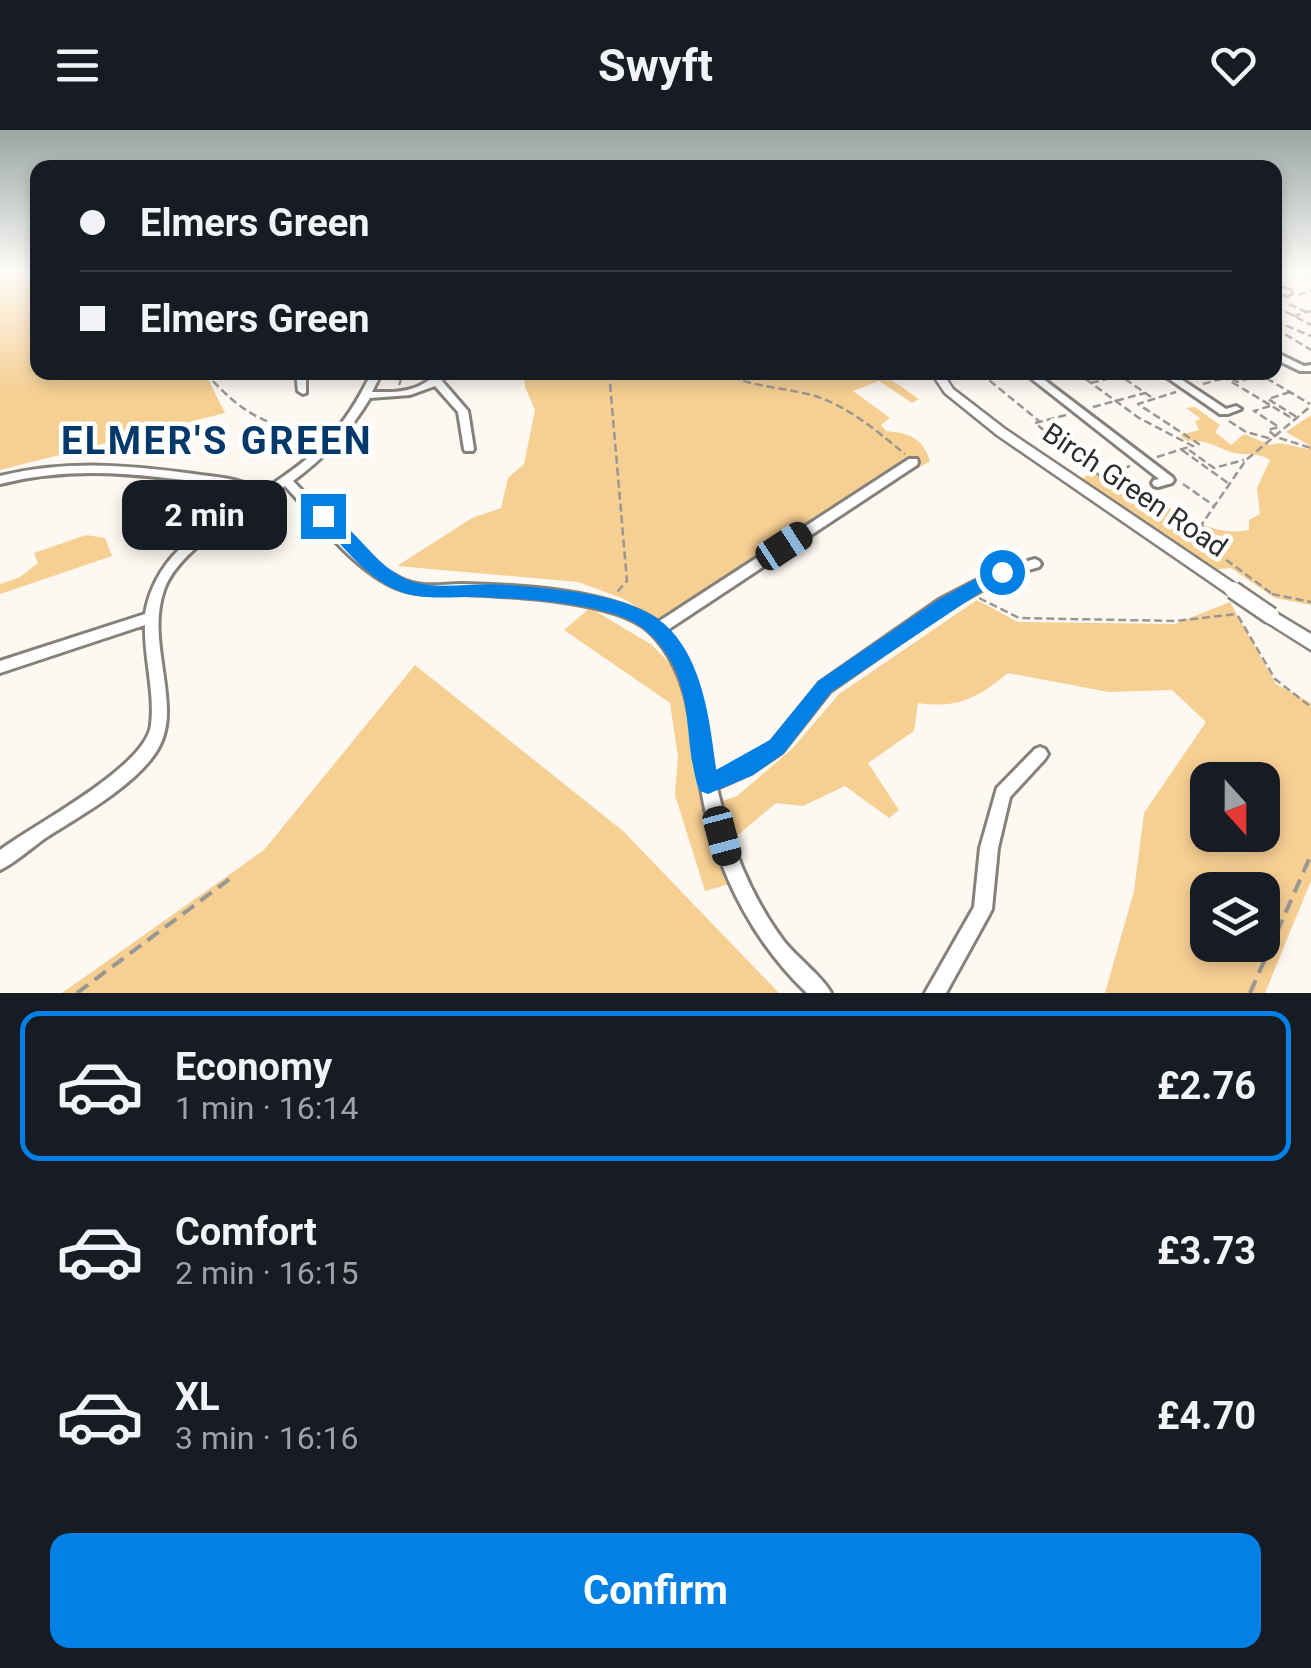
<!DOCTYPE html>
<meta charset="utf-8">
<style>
:root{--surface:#171b24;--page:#242831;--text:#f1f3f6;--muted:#9ea1a6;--line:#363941;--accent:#0380e6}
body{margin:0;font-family:Roboto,sans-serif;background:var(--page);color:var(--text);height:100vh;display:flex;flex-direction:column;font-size:38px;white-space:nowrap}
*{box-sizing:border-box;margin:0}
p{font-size:32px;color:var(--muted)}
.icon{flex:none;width:55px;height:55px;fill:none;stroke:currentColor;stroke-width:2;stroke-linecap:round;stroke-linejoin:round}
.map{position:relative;height:863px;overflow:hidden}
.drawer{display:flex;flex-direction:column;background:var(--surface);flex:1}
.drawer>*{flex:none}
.hud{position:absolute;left:30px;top:30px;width:1252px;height:220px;border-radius:20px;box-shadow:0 5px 15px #0003;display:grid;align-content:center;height:220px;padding:0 50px;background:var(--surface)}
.needle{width:65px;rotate:159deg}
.buttons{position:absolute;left:1190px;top:632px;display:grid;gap:20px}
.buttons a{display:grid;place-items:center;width:90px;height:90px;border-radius:20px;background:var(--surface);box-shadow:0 5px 15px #0003;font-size:50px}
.end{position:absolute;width:45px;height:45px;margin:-22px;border:12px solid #0380e6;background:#fff;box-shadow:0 0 0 5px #fff}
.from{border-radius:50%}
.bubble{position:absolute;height:70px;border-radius:20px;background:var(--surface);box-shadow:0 5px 15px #0003;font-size:32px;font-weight:700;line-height:70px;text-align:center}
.car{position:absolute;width:30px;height:60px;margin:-30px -15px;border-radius:12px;box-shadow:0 0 8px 2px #0007;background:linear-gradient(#222 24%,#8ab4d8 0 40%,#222 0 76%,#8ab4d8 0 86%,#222 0)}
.hud b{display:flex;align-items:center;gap:35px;height:95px;font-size:38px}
.hud b+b{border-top:2px solid var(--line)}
.hud i{width:25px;height:25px;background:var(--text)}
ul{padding:18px 0 0;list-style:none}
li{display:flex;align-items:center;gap:30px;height:150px;margin:0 20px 15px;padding:0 30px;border:5px solid transparent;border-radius:20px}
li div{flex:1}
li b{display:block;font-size:38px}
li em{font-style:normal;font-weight:700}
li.selected{border-color:var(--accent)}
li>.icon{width:90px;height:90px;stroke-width:1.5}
.action{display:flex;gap:20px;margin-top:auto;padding:20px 50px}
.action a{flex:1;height:115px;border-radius:20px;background:var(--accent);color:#fff;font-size:40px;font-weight:700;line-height:115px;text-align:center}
header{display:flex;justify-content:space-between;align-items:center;height:130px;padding:0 50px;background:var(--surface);font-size:45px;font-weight:700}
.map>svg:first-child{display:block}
</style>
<header><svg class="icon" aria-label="menu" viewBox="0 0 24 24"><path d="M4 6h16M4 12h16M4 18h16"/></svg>Swyft<svg class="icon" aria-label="heart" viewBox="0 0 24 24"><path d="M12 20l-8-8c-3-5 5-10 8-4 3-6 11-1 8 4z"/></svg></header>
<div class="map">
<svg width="1311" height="863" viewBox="0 0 1311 863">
<rect width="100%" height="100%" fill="#fdf8f1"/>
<!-- green -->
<g fill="#f6cf93" fill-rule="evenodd">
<path d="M0 142H37L38 242 205 243 225 283 0 340Z"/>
<path d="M524 243H881L919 269 912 273 879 251 853 261 890 288 881 295 886 301C909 303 923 308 930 331L660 491 624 469 578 452 397 436 472 388 501 378 508 348 524 334 535 280 525 257Z"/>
<path d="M1195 277 1220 295 1215 302 1231 315 1244 304 1270 315 1280 313 1308 319 1309 315 1286 302 1311 285V475L1275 468 1231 438 1210 440 1078 351 1093 342 1134 370 1152 366C1179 386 1214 407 1249 400V390L1260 384 1257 358 1270 330C1256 321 1243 327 1228 321 1212 315 1205 310 1187 311L1180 305 1199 300 1195 291 1201 289 1186 278Z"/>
<path d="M86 405 105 408 112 426 0 464V454L20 447 38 433 34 423Z"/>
<path d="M977 470 1018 492 1175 494 1230 472 1276 554 1311 573V751L1265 863H1105L1134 761 1144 683 1206 592 1172 560 1109 562 1008 543C978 568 957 579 918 573L914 601 868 633 899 680 889 688 845 656 803 676 776 673 732 710 750 748 705 761 675 665 678 627 670 573 564 500 590 478 652 515 675 539 696 542 712 635 711 675 737 666 792 619 839 564ZM1208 650H1262V705H1208ZM1208 760H1262V815H1208Z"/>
<path d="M415 535 623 701 779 863H62L264 720Z"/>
</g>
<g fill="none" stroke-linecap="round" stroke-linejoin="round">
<!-- minor casing -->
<g stroke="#86817b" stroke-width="6">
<g id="minor">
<path d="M1275 156 1290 161 1291 163 1287 165 1275 161Z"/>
<path d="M1275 222 1304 236 1311 235V241H1300L1275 229Z"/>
<path d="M296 242H306V263L303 264 298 261Z"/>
<path d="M372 242H382L372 262C386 262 400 263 414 258 427 254 436 242 450 242L442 251 468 281 474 319 473 321H465L464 319 458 282 435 256 410 265 370 268C350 302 325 327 293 351 326 384 358 428 401 449 421 459 441 454 462 454 518 455 612 460 658 492L909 329H917L918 332 917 335 666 501C702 538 705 595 714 644L739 633 772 612 820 553 939 470 999 439 1035 429 1039 431 1041 434 1039 437 1007 446 949 478 830 561 782 622 751 643 717 658C730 713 749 764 783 810 795 826 824 848 831 863H807C755 814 721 748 705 679 692 620 696 545 649 501 616 470 510 466 465 464 441 463 420 467 397 458 354 440 317 390 285 356 249 381 179 417 164 460 150 500 167 541 167 582 167 597 163 613 154 625 131 658 78 687 44 709 30 719 16 732 0 740V720C35 694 146 637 151 595 155 562 144 529 145 495L0 543V531L145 484C156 422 205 398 254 366L239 357C155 347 85 333 0 354V346C67 330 127 335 194 344 220 348 240 348 262 361 317 325 343 302 372 242Z"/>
<path d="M1023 242H1034L1172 347 1174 350 1172 353 1158 357 1154 356 1152 353 1154 350 1159 349Z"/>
<path d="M1159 242H1170L1226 279 1236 276 1241 279 1228 284H1220Z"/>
<path d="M1040 617 1045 619 1048 624 1045 629 1010 667 998 718 992 779 989 785 946 863H925L974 777 980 718 997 658 1035 619Z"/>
</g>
</g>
<!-- tertiary casing -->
<g stroke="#86817b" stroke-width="5">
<g id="tertiary">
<path d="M931 242H942L953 259 1005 299 1238 456 1241 460 1238 464H1228L997 305 945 263Z"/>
<path d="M1271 480 1311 504V520L1265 491 1263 486 1265 481Z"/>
</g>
</g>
<!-- path-far1 -->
<g stroke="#9a9691" stroke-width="2.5" stroke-dasharray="8 4" stroke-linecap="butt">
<path d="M1301 142 1311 147"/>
<path d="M1298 165 1311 161"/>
<path d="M1289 174 1306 182"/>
<path d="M1275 176 1311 195"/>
<path d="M1293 186 1311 181"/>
<path d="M1275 191 1311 206"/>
<path d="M1275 198 1311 220"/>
<path d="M205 242C240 283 270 300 324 302"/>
<path d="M609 242 627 451 616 463"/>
<path d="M721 242C750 257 781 257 812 265 847 275 878 302 905 324"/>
<path d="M987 242 984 246 1039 291"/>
<path d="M1076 242 1139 288 1193 316 1199 314 1138 274 1176 262"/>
<path d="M1082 242 1093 250"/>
<path d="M1115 242 1151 267"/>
<path d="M1222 242 1237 252 1256 246 1250 242"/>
<path d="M1256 242 1310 274"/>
<path d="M1229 247 1225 248 1290 287 1295 286 1268 269 1290 262"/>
<path d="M1091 253 1118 246"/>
<path d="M1203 254 1225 248"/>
<path d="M399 255 404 242"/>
<path d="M1270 276 1254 281 1279 297 1268 300 1276 307 1311 318"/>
<path d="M1093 277 1145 263"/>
<path d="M1066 285 1035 293 1100 346 1130 336"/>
<path d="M1229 291 1246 302 1272 309"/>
<path d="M1182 320 1228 353"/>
<path d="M1189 320 1214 338 1244 330"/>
<path d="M1157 327 1192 316"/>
<path d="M1183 354 1213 375"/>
<path d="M1271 463 1209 417 1202 394 1246 330 1311 276"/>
<path d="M1272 464 1311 472"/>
<path d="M979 468 1019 488 1175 491 1237 484"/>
<path d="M1238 486 1275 549 1311 577"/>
</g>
<!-- path -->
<g stroke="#9a9691" stroke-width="4" stroke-dasharray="14 8" stroke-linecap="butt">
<path d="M77 863 235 745"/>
<path d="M1250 863 1311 725"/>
</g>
<!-- minor -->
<use href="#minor" fill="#fff" fill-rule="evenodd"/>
<!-- tertiary -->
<use href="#tertiary" fill="#fff" fill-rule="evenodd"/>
<!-- tertiary-bridge casing -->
<g stroke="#86817b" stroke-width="21" stroke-linecap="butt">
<path id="tertiary-bridge" d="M1233 460 1271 486"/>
</g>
<!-- tertiary-bridge -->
<use href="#tertiary-bridge" stroke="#fff" stroke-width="16"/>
</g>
<!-- sky -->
<linearGradient id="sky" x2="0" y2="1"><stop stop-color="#99a6a2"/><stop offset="0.54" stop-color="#fefcf9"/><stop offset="1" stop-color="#fefcf9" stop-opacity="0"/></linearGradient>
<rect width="1311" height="263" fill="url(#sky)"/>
<!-- route -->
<path fill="#0380e6" d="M323 381C358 396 374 439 413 452 440 460 476 452 505 455 547 458 619 463 655 487 702 518 710 590 716 640L770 610 818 551 938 470 997 437H1008L1011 442 831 562 784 623 753 645 708 664C700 661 700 662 697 654 682 599 697 543 644 499 612 472 515 468 473 467 454 467 431 469 412 465 373 457 344 417 318 390L315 386Z"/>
<g text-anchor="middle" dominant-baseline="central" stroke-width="9" stroke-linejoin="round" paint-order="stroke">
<!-- street labels -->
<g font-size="28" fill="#2f2d2a" stroke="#fff">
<text transform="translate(1135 360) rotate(34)">Birch Green Road</text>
</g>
<!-- district labels -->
<g font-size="38" font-weight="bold" letter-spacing="2.5" fill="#03386a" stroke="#fff">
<text x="217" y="311">ELMER'S GREEN</text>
</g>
</g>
</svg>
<div class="buttons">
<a><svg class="needle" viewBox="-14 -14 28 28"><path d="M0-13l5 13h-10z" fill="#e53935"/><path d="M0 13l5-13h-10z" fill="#9ea1a6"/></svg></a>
<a><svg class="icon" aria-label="layers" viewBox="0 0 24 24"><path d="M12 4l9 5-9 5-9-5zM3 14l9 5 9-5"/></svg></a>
</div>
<i class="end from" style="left:1002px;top:442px"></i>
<i class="end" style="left:323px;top:386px"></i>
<div class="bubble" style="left:122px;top:350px;width:165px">2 min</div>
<i class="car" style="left:784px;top:416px;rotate:57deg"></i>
<i class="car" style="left:722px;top:706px;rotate:165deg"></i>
<div class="hud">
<b><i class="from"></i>Elmers Green</b>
<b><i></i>Elmers Green</b>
</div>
</div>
<section class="drawer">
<ul>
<li class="selected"><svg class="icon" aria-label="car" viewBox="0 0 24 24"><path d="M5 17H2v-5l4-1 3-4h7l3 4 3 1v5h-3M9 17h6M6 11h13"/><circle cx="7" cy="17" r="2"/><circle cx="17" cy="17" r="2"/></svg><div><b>Economy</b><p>1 min · 16:14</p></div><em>£2.76</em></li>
<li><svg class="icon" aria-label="car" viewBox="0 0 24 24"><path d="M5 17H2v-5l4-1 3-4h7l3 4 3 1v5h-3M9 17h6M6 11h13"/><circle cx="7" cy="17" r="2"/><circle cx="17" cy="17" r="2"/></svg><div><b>Comfort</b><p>2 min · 16:15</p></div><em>£3.73</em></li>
<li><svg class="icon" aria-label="car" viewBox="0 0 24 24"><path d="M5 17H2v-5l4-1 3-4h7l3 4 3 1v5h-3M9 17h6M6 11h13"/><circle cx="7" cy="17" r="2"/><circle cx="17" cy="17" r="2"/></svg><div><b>XL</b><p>3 min · 16:16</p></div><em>£4.70</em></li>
</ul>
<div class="action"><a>Confirm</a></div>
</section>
